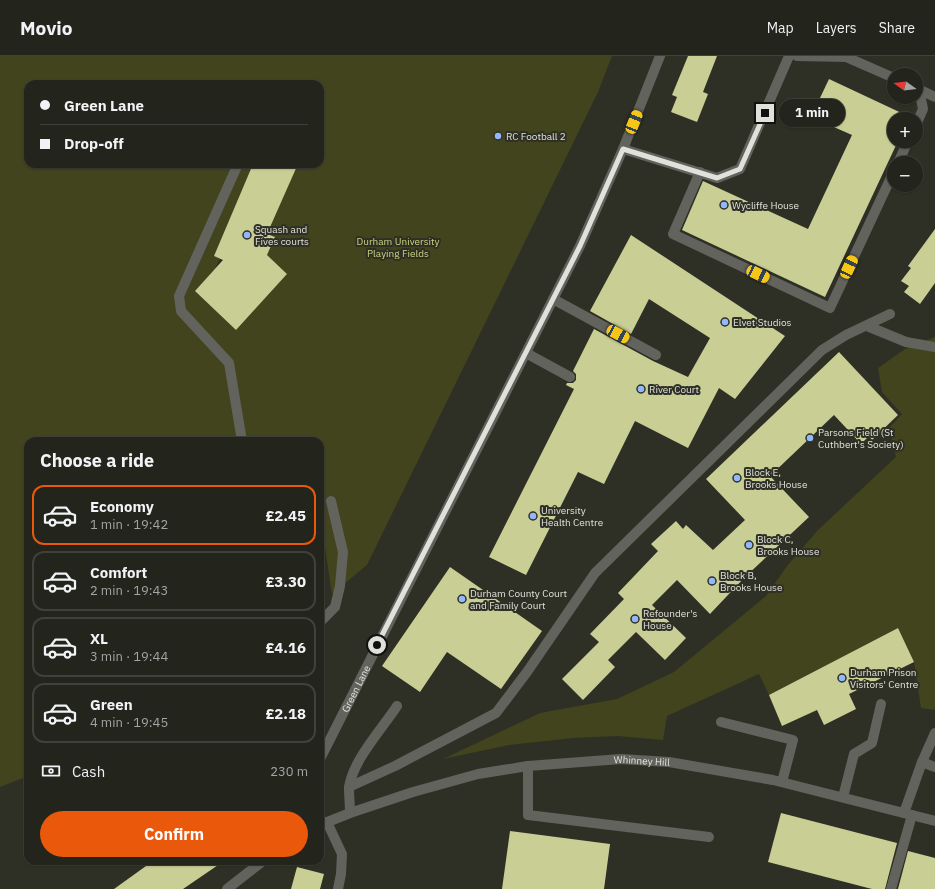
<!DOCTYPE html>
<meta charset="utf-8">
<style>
:root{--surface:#23241c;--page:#2f3029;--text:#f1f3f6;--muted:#a3a4a3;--line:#40413b;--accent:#ea580c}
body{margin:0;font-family:"IBM Plex Sans",sans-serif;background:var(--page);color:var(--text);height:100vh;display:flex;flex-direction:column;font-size:15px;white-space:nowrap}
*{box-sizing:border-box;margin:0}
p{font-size:13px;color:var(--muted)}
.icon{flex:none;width:22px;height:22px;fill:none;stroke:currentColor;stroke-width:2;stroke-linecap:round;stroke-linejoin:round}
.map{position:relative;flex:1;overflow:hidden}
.details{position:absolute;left:24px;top:381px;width:300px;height:428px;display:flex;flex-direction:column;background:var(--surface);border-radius:12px;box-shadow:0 1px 3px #0004,0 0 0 1px var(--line)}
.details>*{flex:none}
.hud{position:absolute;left:24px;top:24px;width:300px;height:88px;border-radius:12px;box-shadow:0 1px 3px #0004,0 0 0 1px var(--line);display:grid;align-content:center;height:88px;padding:0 16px;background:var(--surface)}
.needle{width:26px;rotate:284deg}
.controls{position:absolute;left:887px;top:12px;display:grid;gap:8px}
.controls a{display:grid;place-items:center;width:36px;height:36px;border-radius:50%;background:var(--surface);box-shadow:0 1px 3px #0004,0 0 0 1px var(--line);font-size:20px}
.end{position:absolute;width:18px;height:18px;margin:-9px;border:5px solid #e0e1da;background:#111;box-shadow:0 0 0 2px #111}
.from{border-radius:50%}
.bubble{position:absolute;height:28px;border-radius:14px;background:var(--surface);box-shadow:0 1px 3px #0004,0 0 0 1px var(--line);font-size:13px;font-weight:800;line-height:28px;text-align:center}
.car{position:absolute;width:12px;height:24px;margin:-12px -6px;border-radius:5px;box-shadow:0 0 3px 1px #0007;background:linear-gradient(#f5c518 24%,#345 0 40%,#f5c518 0 76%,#345 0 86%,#f5c518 0)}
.hud b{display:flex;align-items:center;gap:14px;height:38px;font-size:15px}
.hud b+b{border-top:1px solid var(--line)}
.hud i{width:10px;height:10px;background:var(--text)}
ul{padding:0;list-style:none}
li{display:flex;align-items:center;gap:12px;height:60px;margin:0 8px 6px;padding:0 8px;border:2px solid var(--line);border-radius:12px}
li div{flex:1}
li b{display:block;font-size:15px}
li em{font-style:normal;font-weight:800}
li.active{border-color:var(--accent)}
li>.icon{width:36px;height:36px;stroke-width:1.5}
h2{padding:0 16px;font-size:18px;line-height:48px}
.pay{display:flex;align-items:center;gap:10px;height:44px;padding:0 16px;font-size:15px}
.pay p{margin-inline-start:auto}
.primary-button{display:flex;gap:8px;margin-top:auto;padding:8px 16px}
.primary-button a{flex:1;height:46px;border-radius:24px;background:var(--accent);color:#fff;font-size:16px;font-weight:800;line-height:46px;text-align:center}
header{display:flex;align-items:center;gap:24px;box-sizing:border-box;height:56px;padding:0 20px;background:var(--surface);border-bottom:1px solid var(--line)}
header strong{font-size:19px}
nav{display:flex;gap:22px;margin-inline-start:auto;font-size:14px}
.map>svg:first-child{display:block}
</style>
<header>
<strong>Movio</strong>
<nav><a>Map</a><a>Layers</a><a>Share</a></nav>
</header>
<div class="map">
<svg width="935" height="833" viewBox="0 0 935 833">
<rect width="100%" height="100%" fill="#2f3025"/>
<!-- green -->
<g fill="#41441d" fill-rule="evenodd">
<path d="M0 0H612L598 36 367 509 332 538 320 459V385H28V720L0 731ZM28 28H320V108H298L267 178 275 181 267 199 287 218 236 274 215 213 220 202 214 200 253 108H28Z"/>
<path d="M935 281V654L921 652 914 606 898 572 769 639 759 618 667 660 663 684 618 680 573 682 509 689 443 703 540 657 617 643 674 616 766 540 787 510 818 474 896 401 889 372 902 358 882 336 878 312 905 293Z"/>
</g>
<!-- building -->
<g fill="#c9ce95">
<path d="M688 0H717L703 36 708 38 697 66 671 56 677 41 672 39Z"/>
<path d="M829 23 910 61 909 63H894V85H898L825 241 682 174 703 125 808 173 852 79 811 61Z"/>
<path d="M253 108H298L267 178 275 181 267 199 287 218 236 274 195 235 223 204 214 200Z"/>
<path d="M935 173V227L920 248 904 236 909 230 901 225 911 212 908 210Z"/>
<path d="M631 179 785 280 735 343 719 332 688 392 635 365 604 428 578 416 526 519 489 501 574 333 566 329 567 327H573L576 324V318L573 315 594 273 653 305 688 321 710 282 649 243 631 278 590 255Z"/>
<path d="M839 296 898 359 872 384 869 380 861 388 834 359 770 420 809 461 744 522 710 558 677 524 652 549 686 582 665 604 636 576 608 604 615 611 583 644 562 623 599 586 590 578 624 543 618 537 658 495 651 488 676 465 683 473 686 469 713 494 745 464 706 423Z"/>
<path d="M450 511 542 575 501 633 447 596 420 636 382 610Z"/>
<path d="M898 572 914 606 849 638 856 653 824 669 817 654 782 670 769 639Z"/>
<path d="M781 757 897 787 885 833H872L768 806Z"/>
<path d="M510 775 610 788 604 833H502Z"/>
<path d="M908 795 935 802V833H898Z"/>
<path d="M153 805H224L183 833H114Z"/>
<path d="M297 811 324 818 320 833H291Z"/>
</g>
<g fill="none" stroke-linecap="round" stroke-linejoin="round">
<!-- minor -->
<g stroke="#63635e" stroke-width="10">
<path d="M797 0 846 1 894 22"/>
<path d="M916 32 935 41"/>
<path d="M916 69 923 53 919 33"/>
<path d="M623 93 717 122 740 113 789 0"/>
<path d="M898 107 908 85"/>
<path d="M238 108 179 240 181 255 229 307 242 385"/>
<path d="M700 116 673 178 830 252 894 115"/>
<path d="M553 243 656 299"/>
<path d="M867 270 906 286 935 291"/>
<path d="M526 297 570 321"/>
<path d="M320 566 335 551 340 530 343 496 331 445"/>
<path d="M721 666 793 684 782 726"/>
<path id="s1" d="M320 703 580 190 623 93 660 0"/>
<path d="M922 706 935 711"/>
<path d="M528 710V759L709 781"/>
<path d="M349 731 395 710 496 657 527 616 595 517 822 294 846 279 890 258"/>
<path d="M843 741 854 698 872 687 881 648"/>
<path d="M350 757C350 748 349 740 349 732 352 705 382 673 397 650"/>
<path d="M904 757 922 706 935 677"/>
<path d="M327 766 342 798 341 818 338 833"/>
<path id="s2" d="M320 769 350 757 413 736 478 718 528 710 621 703 669 706 773 724 935 765"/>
<path d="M227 833 263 805"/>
<path d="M891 833 912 759"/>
</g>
</g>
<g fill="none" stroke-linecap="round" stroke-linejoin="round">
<!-- route -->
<path stroke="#e0e1da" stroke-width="5" d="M377 589 580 190 623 93 717 122 740 113 765 57"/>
</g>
<!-- markers -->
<g fill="#92b7fd" stroke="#2f3025" stroke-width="1.5">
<circle cx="498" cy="80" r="4"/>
<circle cx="724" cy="149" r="4"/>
<circle cx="247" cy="179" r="4"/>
<circle cx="725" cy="266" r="4"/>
<circle cx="641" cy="333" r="4"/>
<circle cx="810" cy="382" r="4"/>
<circle cx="737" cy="422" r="4"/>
<circle cx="533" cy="460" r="4"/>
<circle cx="749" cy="489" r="4"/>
<circle cx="712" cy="525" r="4"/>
<circle cx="462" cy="543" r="4"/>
<circle cx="635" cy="563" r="4"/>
<circle cx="842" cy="622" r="4"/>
</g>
<g text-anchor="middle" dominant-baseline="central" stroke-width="4" stroke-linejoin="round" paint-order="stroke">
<!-- poi labels -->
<g font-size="10" fill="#e0e1da" stroke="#2f3025" text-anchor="start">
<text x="506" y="80">RC Football 2</text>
<text x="732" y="149">Wycliffe House</text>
<text x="255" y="173">Squash and<tspan x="255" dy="12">Fives courts</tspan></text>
<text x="733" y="266">Elvet Studios</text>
<text x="649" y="333">River Court</text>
<text x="818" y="376">Parsons Field (St<tspan x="818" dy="12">Cuthbert's Society)</tspan></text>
<text x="745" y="416">Block E,<tspan x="745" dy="12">Brooks House</tspan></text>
<text x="541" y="454">University<tspan x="541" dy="12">Health Centre</tspan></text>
<text x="757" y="483">Block C,<tspan x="757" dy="12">Brooks House</tspan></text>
<text x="720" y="519">Block B,<tspan x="720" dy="12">Brooks House</tspan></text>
<text x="470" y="537">Durham County Court<tspan x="470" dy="12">and Family Court</tspan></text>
<text x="643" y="557">Refounder's<tspan x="643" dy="12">House</tspan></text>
<text x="850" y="616">Durham Prison<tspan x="850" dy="12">Visitors' Centre</tspan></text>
</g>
<!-- park labels -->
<g font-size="10" fill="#ccd27f" stroke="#2f3025">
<text x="398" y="185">Durham University<tspan x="398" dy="12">Playing Fields</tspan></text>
</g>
<!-- street labels -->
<g font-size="10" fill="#e0e1da" stroke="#2f3025">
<text stroke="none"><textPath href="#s1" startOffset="79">Green Lane</textPath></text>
<text stroke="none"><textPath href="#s2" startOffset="331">Whinney Hill</textPath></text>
</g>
</g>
</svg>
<div class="controls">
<a><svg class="needle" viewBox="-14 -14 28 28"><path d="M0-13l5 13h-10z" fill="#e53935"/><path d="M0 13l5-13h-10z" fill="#a3a4a3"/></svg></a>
<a>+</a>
<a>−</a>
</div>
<i class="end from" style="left:377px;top:589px"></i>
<i class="end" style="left:765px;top:57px"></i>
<div class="bubble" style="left:779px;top:43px;width:66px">1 min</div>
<i class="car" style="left:634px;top:66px;rotate:22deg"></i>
<i class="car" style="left:849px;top:211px;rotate:25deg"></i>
<i class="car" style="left:758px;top:218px;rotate:115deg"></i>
<i class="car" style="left:618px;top:278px;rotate:118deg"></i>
<div class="hud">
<b><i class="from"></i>Green Lane</b>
<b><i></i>Drop-off</b>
</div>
<section class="details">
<h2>Choose a ride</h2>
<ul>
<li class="active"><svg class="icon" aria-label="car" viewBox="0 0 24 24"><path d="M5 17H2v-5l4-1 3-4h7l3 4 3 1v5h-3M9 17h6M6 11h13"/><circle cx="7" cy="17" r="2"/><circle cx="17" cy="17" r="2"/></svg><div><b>Economy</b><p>1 min · 19:42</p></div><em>£2.45</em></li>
<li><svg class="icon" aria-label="car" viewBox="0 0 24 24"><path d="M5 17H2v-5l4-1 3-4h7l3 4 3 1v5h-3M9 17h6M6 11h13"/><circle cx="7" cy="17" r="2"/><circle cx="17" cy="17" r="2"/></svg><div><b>Comfort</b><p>2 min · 19:43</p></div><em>£3.30</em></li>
<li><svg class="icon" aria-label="car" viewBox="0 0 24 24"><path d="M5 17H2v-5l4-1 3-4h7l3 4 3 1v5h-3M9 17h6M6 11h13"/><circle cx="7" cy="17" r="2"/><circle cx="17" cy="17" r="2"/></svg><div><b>XL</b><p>3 min · 19:44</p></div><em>£4.16</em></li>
<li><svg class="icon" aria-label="car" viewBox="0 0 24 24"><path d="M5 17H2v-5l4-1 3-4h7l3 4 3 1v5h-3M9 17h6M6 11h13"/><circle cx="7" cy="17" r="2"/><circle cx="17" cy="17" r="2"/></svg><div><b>Green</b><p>4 min · 19:45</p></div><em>£2.18</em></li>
</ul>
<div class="pay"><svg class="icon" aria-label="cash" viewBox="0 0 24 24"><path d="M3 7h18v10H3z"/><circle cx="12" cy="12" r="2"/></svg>Cash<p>230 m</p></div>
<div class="primary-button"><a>Confirm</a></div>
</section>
</div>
